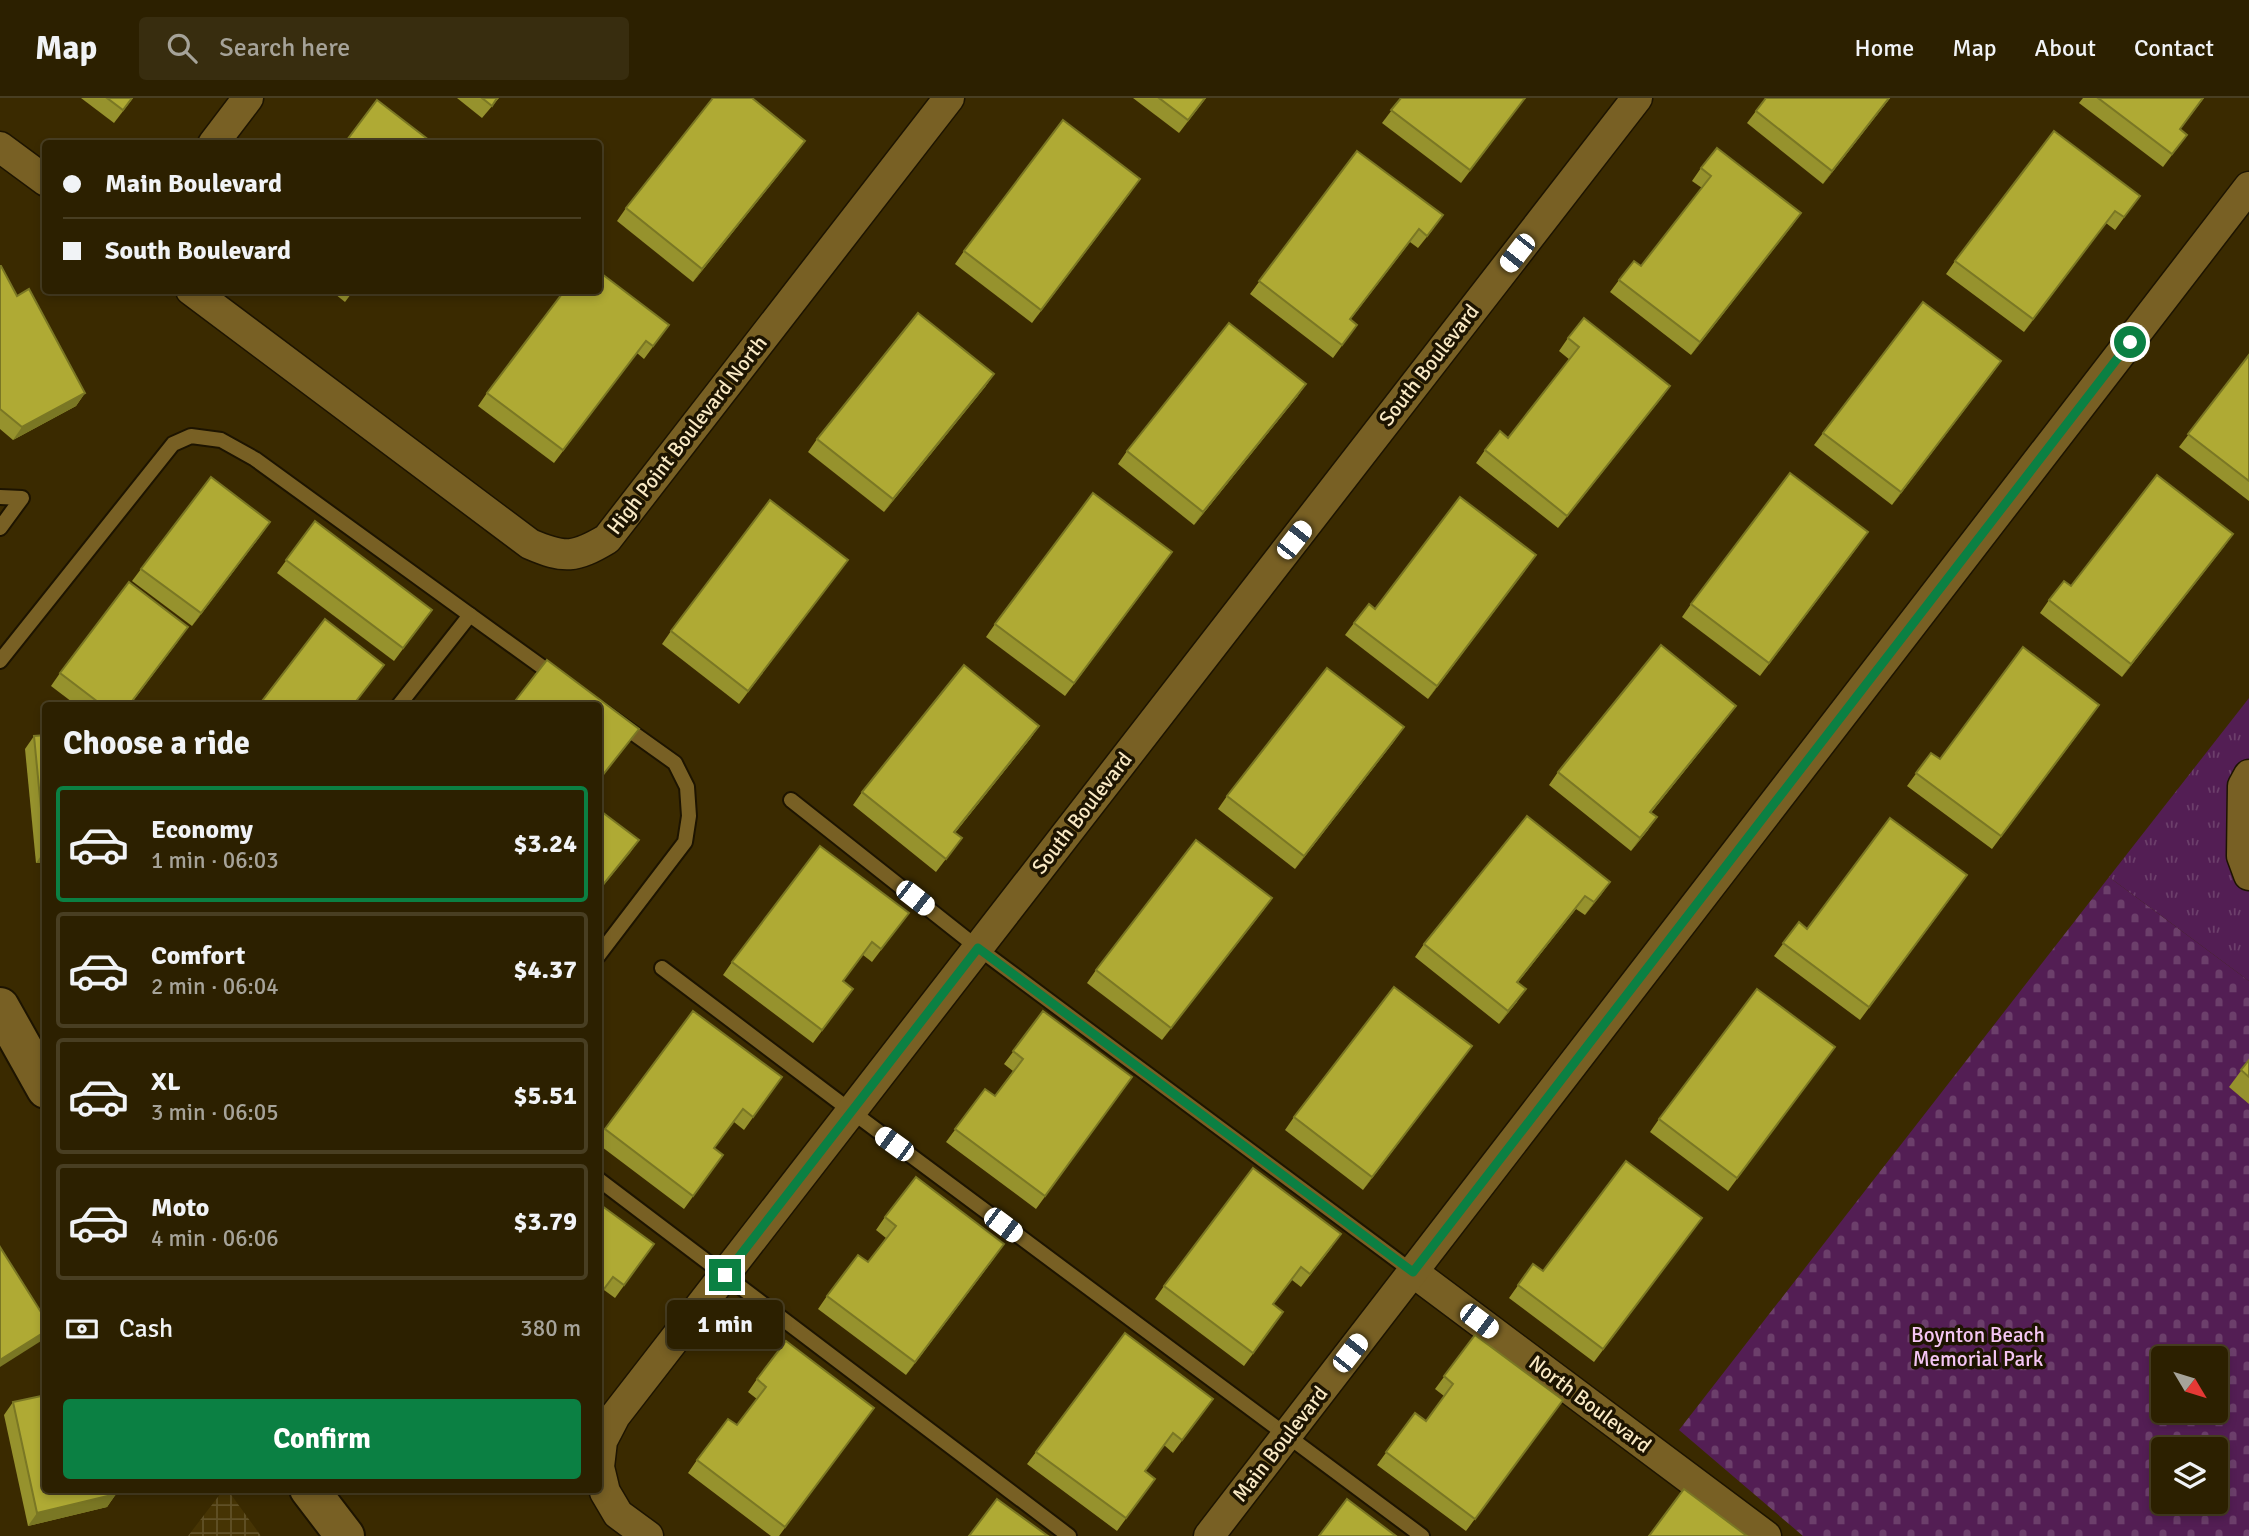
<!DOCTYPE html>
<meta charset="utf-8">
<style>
:root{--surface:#2c2000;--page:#382d0f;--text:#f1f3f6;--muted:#a6a399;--line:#483e22;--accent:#0b8043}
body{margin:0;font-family:Signika,sans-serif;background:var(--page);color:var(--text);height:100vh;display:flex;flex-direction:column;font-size:26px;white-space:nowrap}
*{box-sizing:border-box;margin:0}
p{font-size:23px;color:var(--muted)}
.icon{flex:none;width:38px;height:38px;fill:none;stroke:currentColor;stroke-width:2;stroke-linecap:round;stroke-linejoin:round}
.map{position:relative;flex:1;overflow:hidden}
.panel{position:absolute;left:42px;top:604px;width:560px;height:791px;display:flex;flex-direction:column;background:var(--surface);border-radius:7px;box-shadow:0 4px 10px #0003,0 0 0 2px var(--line)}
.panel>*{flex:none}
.top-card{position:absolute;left:42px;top:42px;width:560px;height:154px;border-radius:7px;box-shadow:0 4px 10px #0003,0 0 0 2px var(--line);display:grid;align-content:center;height:154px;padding:0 21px;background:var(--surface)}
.needle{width:46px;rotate:128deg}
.tools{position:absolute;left:2151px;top:1248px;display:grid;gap:14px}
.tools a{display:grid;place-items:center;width:77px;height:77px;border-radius:7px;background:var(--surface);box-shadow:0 4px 10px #0003,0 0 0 2px var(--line);font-size:35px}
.end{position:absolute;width:32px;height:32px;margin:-16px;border:9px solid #0b8043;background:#fff;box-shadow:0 0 0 4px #fff}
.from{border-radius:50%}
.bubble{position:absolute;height:49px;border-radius:7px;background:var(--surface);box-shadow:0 4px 10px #0003,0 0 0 2px var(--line);font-size:23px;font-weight:700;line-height:49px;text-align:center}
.car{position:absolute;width:21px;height:42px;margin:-21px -10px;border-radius:9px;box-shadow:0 0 5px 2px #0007;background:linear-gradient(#fff 24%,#345 0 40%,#fff 0 76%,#345 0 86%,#fff 0)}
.top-card b{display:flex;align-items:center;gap:24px;height:66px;font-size:26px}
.top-card b+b{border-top:2px solid var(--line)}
.top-card i{width:18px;height:18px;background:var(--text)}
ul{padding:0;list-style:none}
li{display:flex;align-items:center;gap:21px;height:116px;margin:0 14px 10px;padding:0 7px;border:4px solid var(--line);border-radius:7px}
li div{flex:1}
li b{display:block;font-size:26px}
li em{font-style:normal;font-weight:700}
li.selected{border-color:var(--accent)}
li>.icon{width:63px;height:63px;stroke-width:1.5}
h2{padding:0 21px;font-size:32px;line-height:84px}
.pay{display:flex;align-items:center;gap:18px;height:77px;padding:0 21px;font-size:26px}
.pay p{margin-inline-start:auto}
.cta{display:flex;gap:14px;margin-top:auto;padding:14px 21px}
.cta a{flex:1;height:80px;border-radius:7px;background:var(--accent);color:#fff;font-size:28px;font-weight:700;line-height:80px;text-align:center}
header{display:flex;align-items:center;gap:42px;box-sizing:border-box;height:98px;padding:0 35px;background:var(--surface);border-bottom:2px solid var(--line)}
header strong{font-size:33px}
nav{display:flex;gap:38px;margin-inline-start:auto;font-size:24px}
.search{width:490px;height:63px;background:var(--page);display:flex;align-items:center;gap:18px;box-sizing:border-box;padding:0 24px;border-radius:7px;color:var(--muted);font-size:26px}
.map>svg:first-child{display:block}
</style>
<header>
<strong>Map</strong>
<div class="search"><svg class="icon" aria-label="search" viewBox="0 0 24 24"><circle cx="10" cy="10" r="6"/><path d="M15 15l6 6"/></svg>Search here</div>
<nav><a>Home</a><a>Map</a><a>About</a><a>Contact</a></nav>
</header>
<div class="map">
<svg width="2249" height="1438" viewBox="0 0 2249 1438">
<defs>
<pattern id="industrial-grid" width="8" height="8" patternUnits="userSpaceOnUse" patternTransform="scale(1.75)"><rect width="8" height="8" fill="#463404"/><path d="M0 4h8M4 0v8" fill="none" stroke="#615127"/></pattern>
<pattern id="cemetery-stones" width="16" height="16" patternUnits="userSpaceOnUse" patternTransform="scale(1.75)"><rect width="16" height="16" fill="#531e54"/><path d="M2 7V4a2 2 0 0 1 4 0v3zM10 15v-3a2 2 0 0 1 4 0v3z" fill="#6c3f6b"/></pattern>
<pattern id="park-tufts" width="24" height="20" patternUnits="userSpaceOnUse" patternTransform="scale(1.75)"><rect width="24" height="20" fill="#531e54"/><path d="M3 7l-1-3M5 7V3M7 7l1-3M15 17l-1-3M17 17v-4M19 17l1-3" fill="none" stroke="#6c3f6b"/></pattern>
</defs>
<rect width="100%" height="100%" fill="#3a2a00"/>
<!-- industrial -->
<path fill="url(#industrial-grid)" d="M224 1391H227L261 1438H188Z"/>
<!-- cemetery -->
<path fill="url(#cemetery-stones)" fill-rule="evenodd" d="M2109 779 2249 883V1438H1803L1679 1332ZM2163 1260H2216V1312H2163ZM2163 1351H2216V1404H2163Z"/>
<!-- park -->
<path fill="url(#park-tufts)" d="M2249 600V883L2109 779Z"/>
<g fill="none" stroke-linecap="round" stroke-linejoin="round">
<!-- lane casing -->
<g stroke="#1d1400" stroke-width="18">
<g id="lane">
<path d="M0 399 22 400 0 430"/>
<path d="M470 517 556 579"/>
<path d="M0 563 173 346 191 338 221 342 255 361 470 517 399 607"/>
<path d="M598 610 675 665 687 689 689 718 685 744 598 858"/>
<path d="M791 702 978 850 1413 1174"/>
<path d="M662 870 851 1013 1422 1438"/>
<path d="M598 1081 1069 1438"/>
</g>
</g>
<!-- street casing -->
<g stroke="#1d1400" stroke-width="33">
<g id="street">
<path d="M213 46 248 0"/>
<path d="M0 49 46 83"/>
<path d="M191 192 530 446C565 461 575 460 607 441L949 0"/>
<path d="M2249 677 2243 688 2242 758 2249 777"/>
<path d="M1413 1174 1766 1438"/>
<path d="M648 1438 618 1416 605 1394 599 1369 602 1343 615 1318 1637 0"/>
<path d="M1209 1438 2249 89"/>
</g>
</g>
<!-- secondary casing -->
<g stroke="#1d1400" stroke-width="42">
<g id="secondary">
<path d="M0 909 46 991"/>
<path d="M309 1391 345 1438"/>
</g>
</g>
<!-- lane -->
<use href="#lane" stroke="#786024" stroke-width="14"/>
<!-- street -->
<use href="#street" stroke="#786024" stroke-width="30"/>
<!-- secondary -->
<use href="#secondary" stroke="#786024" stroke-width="38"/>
</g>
<!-- wall -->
<g fill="#96922d">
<path d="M81 0H133L114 25Z"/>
<path d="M457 0H499L482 20Z"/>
<path d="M1133 0H1206L1179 35Z"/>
<path d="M1401 0H1525L1461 85 1382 25Z"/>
<path d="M1890 0 1823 86 1747 25 1756 13Z"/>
<path d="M2083 0H2204L2180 31 2187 37 2163 69 2079 5Z"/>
<path d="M1357 53 1434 130 1418 150 1410 144 1350 222 1357 227 1333 260 1250 196Z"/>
<path d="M796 55 693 184 617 123 626 110Z"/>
<path d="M1701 70 1801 115 1691 257 1610 194 1619 182 1641 168 1702 90 1692 83Z"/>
<path d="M1131 94 1032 225 955 166 964 153Z"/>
<path d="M2140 98 2115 132 2106 125 2024 234 1946 176 1955 163Z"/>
<path d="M0 168 17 198 85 295 76 308 13 342 0 331Z"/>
<path d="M330 192H354L345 204Z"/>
<path d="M669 227 644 261 637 255 554 365 478 308 487 295Z"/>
<path d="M1568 240 1670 288 1558 430 1476 365 1485 352 1508 340 1570 262 1559 253Z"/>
<path d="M2249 257V403L2179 349Z"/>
<path d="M2001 263 1892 407 1814 347 1823 335Z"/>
<path d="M994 276 985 289 884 414 808 354 817 341Z"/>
<path d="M1306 286 1297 299 1194 427 1118 366 1127 353Z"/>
<path d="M315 423 432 512 394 563 277 475Z"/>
<path d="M2233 436 2122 579 2040 515 2049 502 2071 488Z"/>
<path d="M261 437 192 528 132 483 141 471Z"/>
<path d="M1859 447 1760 578 1682 519 1691 506Z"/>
<path d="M1536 457 1428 601 1345 537 1354 525 1375 511Z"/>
<path d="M848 462 739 606 662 546 671 533Z"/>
<path d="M1163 467 1065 598 986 539 995 526Z"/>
<path d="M179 542 130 607H76L51 588 60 575Z"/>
<path d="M1736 608 1727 620 1651 715 1648 732 1631 753 1549 687 1558 674Z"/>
<path d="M2090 620 1992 751 1907 688 1931 655 1940 661Z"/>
<path d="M1039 628 1030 641 955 735 962 740 936 774 853 707 862 694Z"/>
<path d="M46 637V764L36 765 25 651 34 638Z"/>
<path d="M1395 642 1295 771 1218 711 1227 698Z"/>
<path d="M1610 784 1585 817 1576 811 1518 884 1517 904 1499 926 1415 859 1424 846Z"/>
<path d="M1958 790 1860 922 1774 858 1799 824 1807 831Z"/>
<path d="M1272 800 1162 942 1087 885 1096 872Z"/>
<path d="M900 827 872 864 863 857 843 883 853 891 813 945 723 877 732 864Z"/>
<path d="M1043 913 1132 979 1036 1111 946 1044 985 991 995 998 1013 973 1004 966Z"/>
<path d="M1472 948 1363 1092 1285 1032 1294 1019Z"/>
<path d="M1835 949 1728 1093 1650 1034 1659 1021Z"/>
<path d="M2249 962V1006L2229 989Z"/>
<path d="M782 979 744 1032 734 1024 714 1050 723 1057 684 1111 598 1046V1040L605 1031Z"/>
<path d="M598 1105 654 1146 615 1200 604 1192Z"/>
<path d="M885 1119 995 1159 906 1277 818 1211 827 1198 868 1164 886 1140 876 1132Z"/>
<path d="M1702 1120 1594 1264 1509 1200 1533 1166 1543 1173Z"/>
<path d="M1332 1149 1301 1189 1292 1182 1273 1206 1274 1227 1244 1268 1155 1201 1164 1188Z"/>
<path d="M1475 1237 1563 1302 1466 1433 1377 1367 1415 1315 1426 1323 1444 1298 1435 1291Z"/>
<path d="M757 1281 874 1310 779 1438H771L688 1375 697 1362 737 1327 757 1301 748 1294Z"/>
<path d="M1213 1301 1173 1355 1164 1347 1145 1373 1155 1381 1117 1433 1027 1366 1036 1354Z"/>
<path d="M13 1304 116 1396 107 1409 28 1428 4 1317Z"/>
</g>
<!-- shaded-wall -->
<g fill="#7a7724">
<path d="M1889 0H1890L1823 86 1832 73Z"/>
<path d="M805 43 796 55 693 184 702 171Z"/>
<path d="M2115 113 2106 125 2024 234 2033 221Z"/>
<path d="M1801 115 1792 128 1691 257 1700 244Z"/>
<path d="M2001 263 1992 276 1892 407 1901 394Z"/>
<path d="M994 276 985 289 884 414 893 401Z"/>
<path d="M1306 286 1297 299 1194 427 1203 414Z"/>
<path d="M1670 288 1661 301 1558 430 1567 418Z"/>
<path d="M85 295 76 308 13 342 22 329Z"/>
<path d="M270 424 261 437 192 528 201 515Z"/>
<path d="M2233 436 2224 449 2122 579 2131 566Z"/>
<path d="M1536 457 1527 470 1428 601 1437 588Z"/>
<path d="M1736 608 1727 620 1641 727 1650 714Z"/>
<path d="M1039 628 1030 641 945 747 954 734Z"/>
<path d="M1404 629 1395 642 1295 771 1304 758Z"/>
<path d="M1657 719 1648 732 1631 753 1640 740Z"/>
<path d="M639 742 630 755 598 794V793Z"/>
<path d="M45 752 46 764 36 765Z"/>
<path d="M1610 784 1601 797 1585 817 1594 804Z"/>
<path d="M1585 798 1576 811 1508 897 1517 884Z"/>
<path d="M1272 800 1263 813 1162 942 1171 930Z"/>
<path d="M1526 891 1517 904 1499 926 1508 913Z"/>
<path d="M1472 948 1462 961 1363 1092 1372 1079Z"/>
<path d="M1004 1146 995 1159 906 1277 915 1264Z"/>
<path d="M46 1233V1237L41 1243 0 1269V1262Z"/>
<path d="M116 1396 107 1409 28 1428 37 1415Z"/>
</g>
<!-- building -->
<g fill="#afaa34" stroke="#7a7724" stroke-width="2">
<path d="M107 0H132L123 12Z"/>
<path d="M482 0H497L492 8Z"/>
<path d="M713 0H752L805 43 702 171 626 110Z"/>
<path d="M1159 0H1205L1188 22Z"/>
<path d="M1401 0H1525L1470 72 1391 12Z"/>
<path d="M1766 0H1889L1832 73 1756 13Z"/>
<path d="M2098 0H2203L2180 31 2187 37 2172 56Z"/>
<path d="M377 2 434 46H344Z"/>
<path d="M1063 22 1140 81 1041 212 964 153Z"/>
<path d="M2054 33 2140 98 2124 119 2115 113 2033 221 1955 163Z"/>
<path d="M1717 50 1801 115 1700 244 1619 182 1634 163 1641 168 1711 78 1701 70Z"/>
<path d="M1357 53 1443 117 1427 138 1419 131 1350 221 1357 227 1342 247 1259 183Z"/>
<path d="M0 168H1L17 198 29 191 85 295 22 329 0 311Z"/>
<path d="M598 173 669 227 653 248 646 243 563 352 487 295 565 192H598Z"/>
<path d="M1923 204 2001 263 1901 394 1823 335Z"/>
<path d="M918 215 994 276 893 401 817 341Z"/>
<path d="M1584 220 1670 288 1567 418 1485 352 1500 333 1508 340 1579 249 1568 240Z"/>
<path d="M1229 225 1306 286 1203 414 1127 353Z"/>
<path d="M2249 257V383L2188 336Z"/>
<path d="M1790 375 1868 434 1769 565 1691 506Z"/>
<path d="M2157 377 2233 436 2131 566 2049 502 2064 483 2071 488Z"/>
<path d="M211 379 270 424 201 515 141 471Z"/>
<path d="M1093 395 1172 454 1074 585 995 526Z"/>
<path d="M1460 399 1536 457 1437 588 1354 525 1369 506 1375 511Z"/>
<path d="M770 402 848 462 748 593 671 533Z"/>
<path d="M315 423 432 512 403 550 286 462Z"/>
<path d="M129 484 188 529 129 607H102L60 575Z"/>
<path d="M325 521 384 567 353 607H259Z"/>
<path d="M1661 547 1736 608 1650 714 1657 719 1640 740 1558 674Z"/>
<path d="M2023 549 2099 607 2001 738 1916 675 1931 655 1940 661Z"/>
<path d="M547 562 639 631 598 683V607H512Z"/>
<path d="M964 567 1039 628 954 734 962 740 946 761 862 694Z"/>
<path d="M1327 570 1404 629 1304 758 1227 698Z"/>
<path d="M46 637V752H45L34 638Z"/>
<path d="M598 711 639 742 598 793Z"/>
<path d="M1527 718 1610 784 1594 804 1585 798 1517 884 1526 891 1508 913 1424 846Z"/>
<path d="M1890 720 1967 777 1869 909 1783 845 1799 824 1807 831Z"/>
<path d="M1196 742 1272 800 1171 930 1096 872Z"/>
<path d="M820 748 909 815 881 851 872 844 843 883 853 891 822 932 732 864Z"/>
<path d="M1394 889 1472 948 1372 1079 1294 1019Z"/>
<path d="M1757 891 1835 949 1737 1080 1659 1021Z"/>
<path d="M693 913 782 979 753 1019 743 1011 714 1050 723 1057 693 1098 605 1031Z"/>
<path d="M1043 913 1132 979 1045 1098 955 1031 985 991 995 998 1023 961 1013 953Z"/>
<path d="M2249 962V979L2241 972Z"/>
<path d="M1626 1063 1702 1120 1603 1251 1518 1187 1533 1166 1543 1173Z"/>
<path d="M1253 1070 1341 1136 1310 1176 1301 1169 1273 1206 1283 1214 1253 1255 1164 1188Z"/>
<path d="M916 1079 1004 1146 915 1264 827 1198 858 1157 868 1164 896 1128 885 1119Z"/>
<path d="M598 1105 654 1146 624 1187 613 1179 598 1199Z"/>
<path d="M0 1149 46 1222V1233L0 1262Z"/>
<path d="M1125 1235 1213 1301 1182 1342 1173 1335 1145 1373 1155 1381 1126 1420 1036 1354Z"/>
<path d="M1475 1237 1563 1302 1475 1421 1386 1354 1415 1315 1426 1323 1453 1286 1444 1278Z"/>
<path d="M786 1243 874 1310 785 1429 697 1362 728 1321 737 1327 766 1289 757 1281Z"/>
<path d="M46 1297V1391H115L116 1396 37 1415 13 1304Z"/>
<path d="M1684 1391 1747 1438H1649Z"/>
<path d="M997 1401 1048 1438H969Z"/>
<path d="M1347 1401 1396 1438H1319Z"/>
</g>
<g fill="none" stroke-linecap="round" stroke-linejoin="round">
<!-- route -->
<path stroke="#0b8043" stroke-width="9" d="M725 1177 978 850 1413 1174 2130 244"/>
</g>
<g text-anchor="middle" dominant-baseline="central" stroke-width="7" stroke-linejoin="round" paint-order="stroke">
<!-- street labels -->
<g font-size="21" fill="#f9e9c4" stroke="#1d1400">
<text transform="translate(1429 267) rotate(-52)">South Boulevard</text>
<text transform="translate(687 337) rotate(-52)">High Point Boulevard North</text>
<text transform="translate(1082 715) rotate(-52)">South Boulevard</text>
<text transform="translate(1590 1306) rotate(37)">North Boulevard</text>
<text transform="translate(1280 1346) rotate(-52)">Main Boulevard</text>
</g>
<!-- park labels -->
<g font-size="21" fill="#f5c6f4" stroke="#1d1400">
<text x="1978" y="1237">Boynton Beach<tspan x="1978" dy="24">Memorial Park</tspan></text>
</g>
</g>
</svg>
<div class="tools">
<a><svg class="needle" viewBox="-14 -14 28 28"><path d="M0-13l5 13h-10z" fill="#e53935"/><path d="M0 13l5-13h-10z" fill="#a6a399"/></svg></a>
<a><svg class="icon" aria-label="layers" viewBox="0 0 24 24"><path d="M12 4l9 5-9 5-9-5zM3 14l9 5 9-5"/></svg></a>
</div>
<i class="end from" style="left:2130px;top:244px"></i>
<i class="end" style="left:725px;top:1177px"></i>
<div class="bubble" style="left:667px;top:1202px;width:116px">1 min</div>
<i class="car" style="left:1517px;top:155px;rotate:218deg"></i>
<i class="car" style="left:1294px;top:442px;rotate:38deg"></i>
<i class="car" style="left:915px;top:800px;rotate:128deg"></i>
<i class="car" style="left:894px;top:1046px;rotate:306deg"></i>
<i class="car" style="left:1003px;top:1127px;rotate:127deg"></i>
<i class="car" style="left:1479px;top:1223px;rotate:127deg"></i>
<i class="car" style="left:1350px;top:1255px;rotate:38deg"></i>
<div class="top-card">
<b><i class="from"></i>Main Boulevard</b>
<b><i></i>South Boulevard</b>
</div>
<section class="panel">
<h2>Choose a ride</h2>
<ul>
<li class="selected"><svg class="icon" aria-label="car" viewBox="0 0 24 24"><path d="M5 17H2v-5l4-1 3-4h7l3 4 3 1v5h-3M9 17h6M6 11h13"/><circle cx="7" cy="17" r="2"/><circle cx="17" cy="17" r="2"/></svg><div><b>Economy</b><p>1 min · 06:03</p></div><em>$3.24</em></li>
<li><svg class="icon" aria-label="car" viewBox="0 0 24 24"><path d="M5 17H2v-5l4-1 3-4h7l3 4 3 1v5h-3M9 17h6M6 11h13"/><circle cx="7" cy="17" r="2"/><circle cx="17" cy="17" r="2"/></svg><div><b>Comfort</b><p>2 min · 06:04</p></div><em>$4.37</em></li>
<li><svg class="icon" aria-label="car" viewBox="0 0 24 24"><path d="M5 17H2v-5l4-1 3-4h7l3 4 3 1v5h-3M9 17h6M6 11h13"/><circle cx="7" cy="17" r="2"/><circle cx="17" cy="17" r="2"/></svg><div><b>XL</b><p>3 min · 06:05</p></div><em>$5.51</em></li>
<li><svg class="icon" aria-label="car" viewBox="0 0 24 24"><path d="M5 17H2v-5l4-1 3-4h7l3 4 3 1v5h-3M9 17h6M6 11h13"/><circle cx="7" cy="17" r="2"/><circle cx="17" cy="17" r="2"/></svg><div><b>Moto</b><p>4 min · 06:06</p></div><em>$3.79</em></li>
</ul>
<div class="pay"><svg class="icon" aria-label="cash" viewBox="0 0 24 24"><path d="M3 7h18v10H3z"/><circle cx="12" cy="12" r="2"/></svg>Cash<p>380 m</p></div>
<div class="cta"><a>Confirm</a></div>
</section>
</div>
